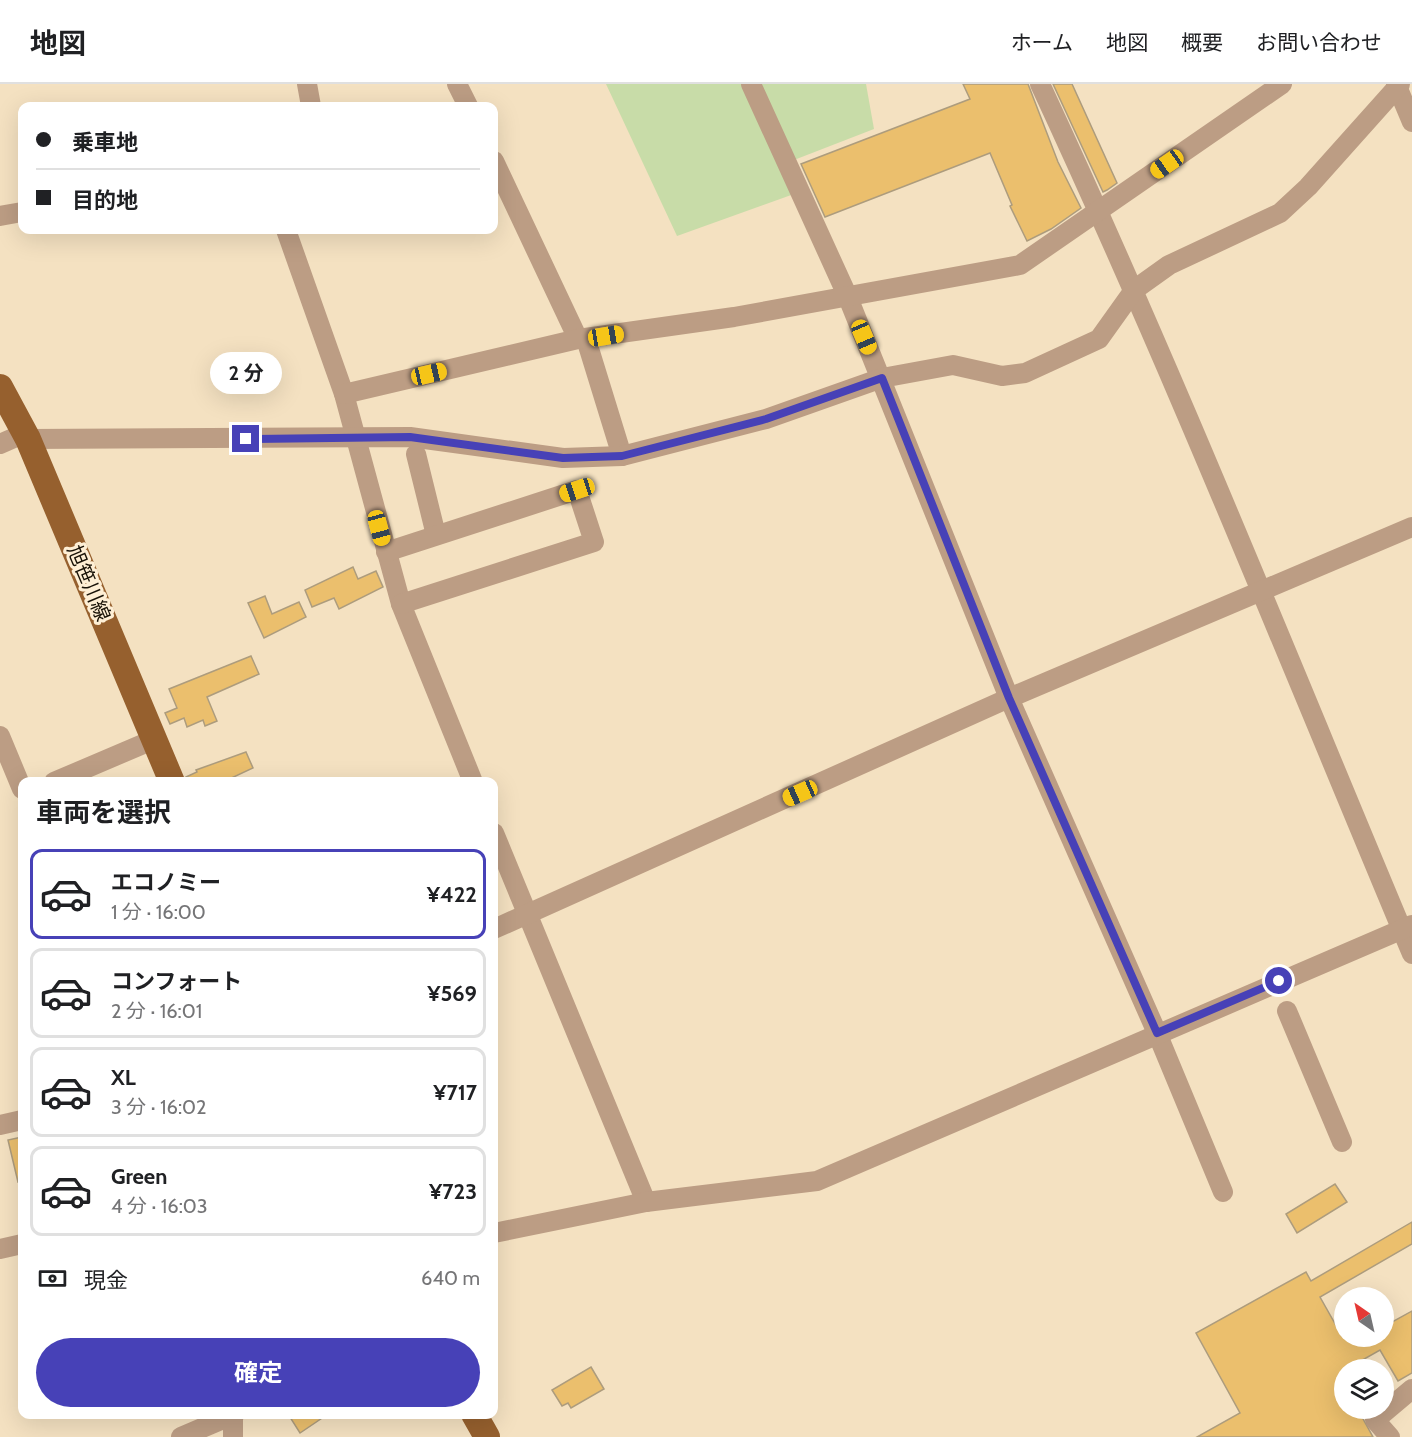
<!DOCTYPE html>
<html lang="ja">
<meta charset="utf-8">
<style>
:root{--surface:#fff;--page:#f6f6f6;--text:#202124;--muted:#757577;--line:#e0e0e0;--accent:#4741b7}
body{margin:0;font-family:Cabin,"Noto Sans JP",sans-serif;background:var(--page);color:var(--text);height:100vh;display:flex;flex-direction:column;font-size:22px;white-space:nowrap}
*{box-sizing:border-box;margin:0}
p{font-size:20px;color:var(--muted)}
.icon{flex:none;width:33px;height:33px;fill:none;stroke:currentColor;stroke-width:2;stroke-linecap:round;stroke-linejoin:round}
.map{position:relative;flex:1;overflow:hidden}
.sheet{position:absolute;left:18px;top:693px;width:480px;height:642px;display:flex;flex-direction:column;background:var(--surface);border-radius:12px;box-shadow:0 6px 24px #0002}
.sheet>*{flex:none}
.guide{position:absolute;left:18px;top:18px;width:480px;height:132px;border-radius:12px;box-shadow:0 6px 24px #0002;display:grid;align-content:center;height:132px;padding:0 18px;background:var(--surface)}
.needle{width:39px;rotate:326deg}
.buttons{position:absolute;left:1334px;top:1203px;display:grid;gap:12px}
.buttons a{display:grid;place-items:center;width:60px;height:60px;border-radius:50%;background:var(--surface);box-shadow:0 6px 24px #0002;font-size:30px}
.end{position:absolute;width:27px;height:27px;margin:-14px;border:8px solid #4741b7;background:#fff;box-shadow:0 0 0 3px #fff}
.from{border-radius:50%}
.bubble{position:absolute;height:42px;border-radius:21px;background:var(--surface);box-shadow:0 6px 24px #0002;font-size:20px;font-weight:700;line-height:42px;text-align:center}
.car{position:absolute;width:18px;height:36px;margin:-18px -9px;border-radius:8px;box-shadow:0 0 4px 2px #0007;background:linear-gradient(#f5c518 24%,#345 0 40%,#f5c518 0 76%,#345 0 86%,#f5c518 0)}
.guide b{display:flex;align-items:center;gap:21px;height:57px;font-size:22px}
.guide b+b{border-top:2px solid var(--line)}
.guide i{width:15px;height:15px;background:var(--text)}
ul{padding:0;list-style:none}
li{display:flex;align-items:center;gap:18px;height:90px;margin:0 12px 9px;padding:0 6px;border:3px solid var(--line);border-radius:12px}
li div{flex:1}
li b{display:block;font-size:22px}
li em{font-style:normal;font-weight:700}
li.current{border-color:var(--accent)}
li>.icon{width:54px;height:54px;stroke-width:1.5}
h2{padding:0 18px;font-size:27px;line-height:72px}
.pay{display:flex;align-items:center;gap:15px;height:66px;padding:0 18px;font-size:22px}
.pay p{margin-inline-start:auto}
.action{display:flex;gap:12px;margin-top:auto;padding:12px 18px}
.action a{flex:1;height:69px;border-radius:36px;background:var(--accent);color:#fff;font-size:24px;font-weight:700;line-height:69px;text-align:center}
header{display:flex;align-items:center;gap:36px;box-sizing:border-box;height:84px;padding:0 30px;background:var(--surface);border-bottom:2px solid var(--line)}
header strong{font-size:28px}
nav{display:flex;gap:33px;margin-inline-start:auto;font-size:21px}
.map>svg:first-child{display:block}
</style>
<header>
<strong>地図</strong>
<nav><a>ホーム</a><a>地図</a><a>概要</a><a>お問い合わせ</a></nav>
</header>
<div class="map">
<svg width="1412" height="1353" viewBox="0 0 1412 1353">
<rect width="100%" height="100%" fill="#f4e1c1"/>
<!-- green -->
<g fill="#c8dca8">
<path d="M606 0H743L794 110 677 152Z"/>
<path d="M758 0H866L874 45 794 76Z"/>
</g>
<!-- building -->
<g fill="#ebbf6d" stroke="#ad9c7d" stroke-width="1.5">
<path d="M963 0H1028L1058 78 1081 124 1051 145 1027 157 1010 122 1012 121 990 69 825 133 801 80 970 15Z"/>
<path d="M1053 0H1072L1117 99 1107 106 1103 108Z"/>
<path d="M353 483 358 495 376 487 383 503 339 525 334 514 312 523 305 506Z"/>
<path d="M265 512 272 530 299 518 306 533 264 554 248 519Z"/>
<path d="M251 572 259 590 207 613 217 637 205 642 203 636 187 643 184 634 170 640 165 629 177 624 169 605Z"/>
<path d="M246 668 253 684 223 698H187L186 693 197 688 196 686Z"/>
<path d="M22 1053V1097L18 1098 8 1056Z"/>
<path d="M1335 1100 1347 1118 1297 1149 1286 1130Z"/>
<path d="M1412 1138V1160L1320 1213 1342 1252H1383V1243L1412 1227V1289L1398 1297 1380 1266 1357 1279 1360 1286H1344V1324H1357L1373 1353H1197L1240 1329 1196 1249 1306 1188 1311 1197Z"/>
<path d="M591 1283 604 1305 571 1324 568 1319 562 1322 552 1306Z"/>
<path d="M288 1330H328L300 1349Z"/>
</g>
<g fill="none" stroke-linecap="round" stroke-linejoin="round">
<!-- minor -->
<g stroke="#bc9d84" stroke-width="20">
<path d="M307 0 311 22"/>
<path d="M457 0 468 22"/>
<path d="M751 0 847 211 1009 614 1157 949 1223 1108"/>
<path d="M1040 0C1173 286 1290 579 1412 870"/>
<path d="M1396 0 1412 38"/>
<path d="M494 77 578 255"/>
<path d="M0 132 22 128"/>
<path d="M286 146 344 310 401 520 473 698"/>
<path d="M586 255 622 372"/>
<path d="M344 310 578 255 734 233 1020 181 1282 0"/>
<path d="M28 355 410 353 563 374 622 372 766 335 882 294 953 281 1002 292 1025 289 1099 255 1134 206 1169 181 1280 129 1308 103 1400 0"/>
<path d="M0 360 25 349"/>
<path d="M416 370 436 451"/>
<path d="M386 468 577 406 594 458 401 520"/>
<path d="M0 652 22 705"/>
<path d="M54 698 155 655"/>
<path d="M494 749 646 1118"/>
<path d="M494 845 1009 614 1412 443"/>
<path d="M1287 927 1342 1058"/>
<path d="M0 1041 22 1036"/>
<path d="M494 1149 646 1118 817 1097 1412 841"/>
<path d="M0 1165 22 1160"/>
<path d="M181 1353 235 1330"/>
<path d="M233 1353V1332"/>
<path d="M1390 1353 1375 1336 1412 1305"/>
</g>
<!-- major -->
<g stroke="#96602e" stroke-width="26">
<path d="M0 303 28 355 172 698"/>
<path d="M474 1330 487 1353"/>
</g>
</g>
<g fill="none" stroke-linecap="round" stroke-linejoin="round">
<!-- route -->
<path stroke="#4741b7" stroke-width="8" d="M246 355 410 353 563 374 622 372 766 335 882 294 1009 614 1157 949 1279 897"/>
</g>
<g text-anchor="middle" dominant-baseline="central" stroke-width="6" stroke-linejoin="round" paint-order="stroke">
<!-- street labels -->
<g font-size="20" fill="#181207" stroke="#feefd5">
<text transform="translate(89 499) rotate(67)">旭笹川線</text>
</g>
</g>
</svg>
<div class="buttons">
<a><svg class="needle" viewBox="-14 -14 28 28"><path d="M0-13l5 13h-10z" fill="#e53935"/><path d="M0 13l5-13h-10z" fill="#757577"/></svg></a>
<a><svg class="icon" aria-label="layers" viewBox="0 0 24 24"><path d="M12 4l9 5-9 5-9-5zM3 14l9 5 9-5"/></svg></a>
</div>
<i class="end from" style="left:1279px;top:897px"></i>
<i class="end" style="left:246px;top:355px"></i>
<div class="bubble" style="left:210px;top:268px;width:72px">2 分</div>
<i class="car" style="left:1167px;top:80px;rotate:235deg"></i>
<i class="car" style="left:606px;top:252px;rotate:81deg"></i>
<i class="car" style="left:864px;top:253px;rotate:157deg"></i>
<i class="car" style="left:429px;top:290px;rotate:77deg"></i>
<i class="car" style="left:577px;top:406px;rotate:252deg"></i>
<i class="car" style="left:379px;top:444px;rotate:165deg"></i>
<i class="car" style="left:800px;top:709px;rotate:246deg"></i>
<div class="guide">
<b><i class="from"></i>乗車地</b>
<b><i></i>目的地</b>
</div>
<section class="sheet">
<h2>車両を選択</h2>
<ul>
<li class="current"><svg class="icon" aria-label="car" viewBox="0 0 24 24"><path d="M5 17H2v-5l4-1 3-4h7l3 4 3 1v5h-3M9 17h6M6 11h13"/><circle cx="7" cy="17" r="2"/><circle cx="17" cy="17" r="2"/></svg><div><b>エコノミー</b><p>1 分 · 16:00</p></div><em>¥422</em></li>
<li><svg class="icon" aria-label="car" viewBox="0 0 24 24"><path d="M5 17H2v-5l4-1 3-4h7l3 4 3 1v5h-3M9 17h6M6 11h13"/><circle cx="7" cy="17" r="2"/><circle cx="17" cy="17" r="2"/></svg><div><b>コンフォート</b><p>2 分 · 16:01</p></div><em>¥569</em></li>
<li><svg class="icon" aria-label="car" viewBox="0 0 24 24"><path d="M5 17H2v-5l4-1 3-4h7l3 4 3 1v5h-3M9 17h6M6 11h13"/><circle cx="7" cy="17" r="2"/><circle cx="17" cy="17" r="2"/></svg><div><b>XL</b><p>3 分 · 16:02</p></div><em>¥717</em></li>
<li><svg class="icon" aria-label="car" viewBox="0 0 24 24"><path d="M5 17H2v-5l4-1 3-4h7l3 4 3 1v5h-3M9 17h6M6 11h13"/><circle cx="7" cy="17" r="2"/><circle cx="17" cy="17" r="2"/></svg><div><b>Green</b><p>4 分 · 16:03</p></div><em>¥723</em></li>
</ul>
<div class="pay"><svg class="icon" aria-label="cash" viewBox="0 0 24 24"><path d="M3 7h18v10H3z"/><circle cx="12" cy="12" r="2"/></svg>現金<p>640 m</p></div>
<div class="action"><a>確定</a></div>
</section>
</div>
